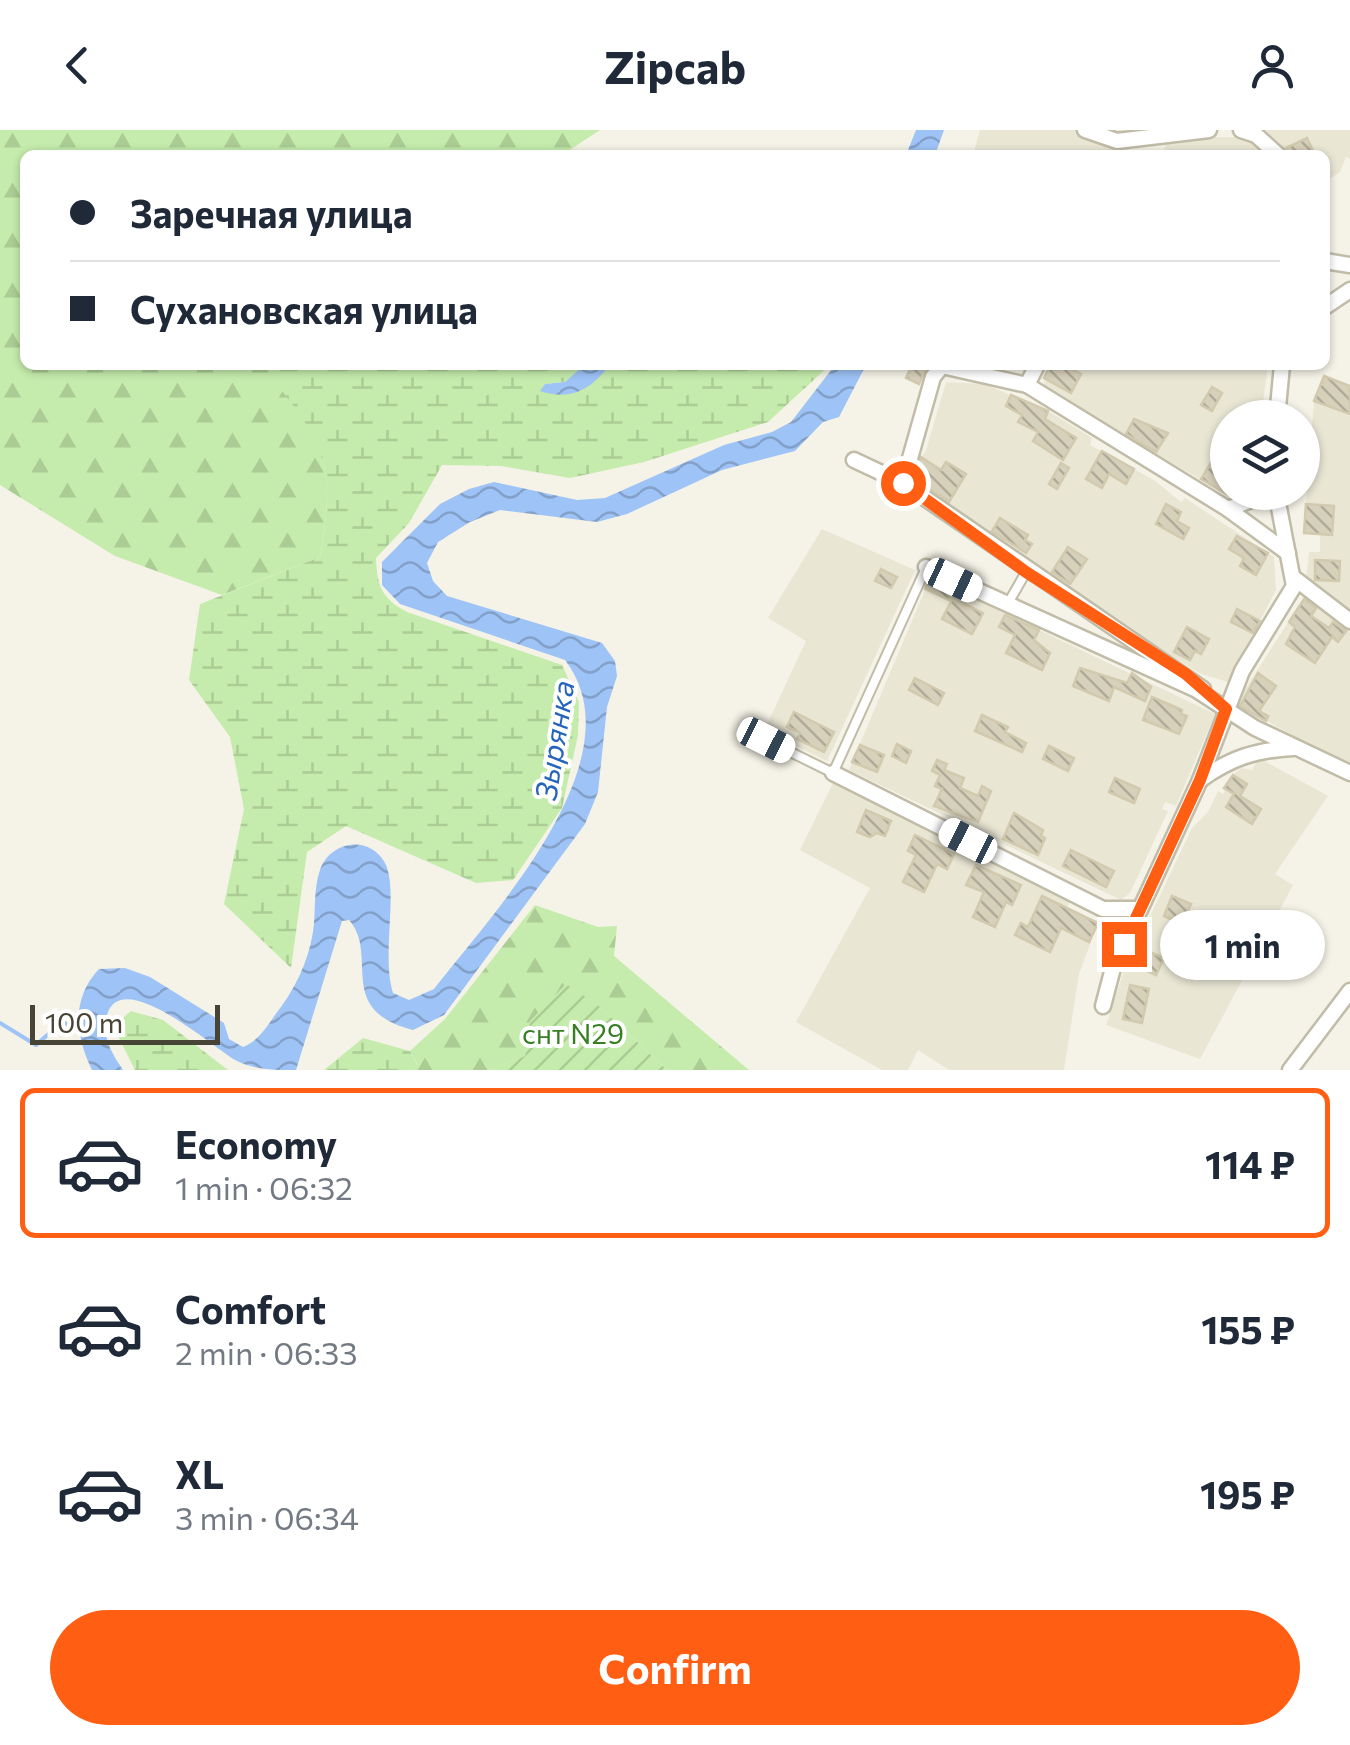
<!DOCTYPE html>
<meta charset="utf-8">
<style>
:root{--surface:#fff;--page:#f6f6f7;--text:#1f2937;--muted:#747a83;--line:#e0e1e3;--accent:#ff5e13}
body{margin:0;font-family:Commissioner,sans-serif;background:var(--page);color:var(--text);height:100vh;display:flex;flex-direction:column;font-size:38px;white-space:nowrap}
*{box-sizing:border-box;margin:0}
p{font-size:32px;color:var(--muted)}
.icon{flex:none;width:55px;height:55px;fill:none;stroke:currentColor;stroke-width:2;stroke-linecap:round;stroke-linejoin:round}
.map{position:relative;height:940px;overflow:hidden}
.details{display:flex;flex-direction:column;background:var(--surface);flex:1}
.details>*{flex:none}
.hud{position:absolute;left:20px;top:20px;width:1310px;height:220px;border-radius:15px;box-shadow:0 2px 8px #0004;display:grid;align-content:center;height:220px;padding:0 50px;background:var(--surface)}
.fabs{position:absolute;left:1210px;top:270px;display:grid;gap:20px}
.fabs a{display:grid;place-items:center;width:110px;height:110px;border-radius:50%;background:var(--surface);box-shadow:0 2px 8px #0004;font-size:50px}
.scale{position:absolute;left:30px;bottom:25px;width:190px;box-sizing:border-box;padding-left:10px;border:5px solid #484435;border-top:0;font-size:28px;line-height:35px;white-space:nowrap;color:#484435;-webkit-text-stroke:8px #fff;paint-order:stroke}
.end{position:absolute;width:45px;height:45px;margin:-22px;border:12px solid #ff5e13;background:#fff;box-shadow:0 0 0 5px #fff}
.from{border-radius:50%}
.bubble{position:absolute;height:70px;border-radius:35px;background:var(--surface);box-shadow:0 2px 8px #0004;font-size:32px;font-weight:700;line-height:70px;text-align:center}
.car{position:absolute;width:30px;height:60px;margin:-30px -15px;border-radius:12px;box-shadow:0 0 8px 2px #0007;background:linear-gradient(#fff 24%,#345 0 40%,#fff 0 76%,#345 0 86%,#fff 0)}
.hud b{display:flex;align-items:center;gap:35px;height:95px;font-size:38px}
.hud b+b{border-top:2px solid var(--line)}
.hud i{width:25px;height:25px;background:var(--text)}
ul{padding:18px 0 0;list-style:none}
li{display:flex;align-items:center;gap:30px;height:150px;margin:0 20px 15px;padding:0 30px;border:5px solid transparent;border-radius:15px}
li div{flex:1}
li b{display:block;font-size:38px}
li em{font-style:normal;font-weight:700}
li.active{border-color:var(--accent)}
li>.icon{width:90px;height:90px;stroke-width:1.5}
.action{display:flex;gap:20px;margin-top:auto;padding:20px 50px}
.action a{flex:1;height:115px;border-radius:60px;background:var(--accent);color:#fff;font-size:40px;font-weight:700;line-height:115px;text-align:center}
header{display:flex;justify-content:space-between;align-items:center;height:130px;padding:0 50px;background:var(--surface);font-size:45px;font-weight:700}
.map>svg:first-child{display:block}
</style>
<header><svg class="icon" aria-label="back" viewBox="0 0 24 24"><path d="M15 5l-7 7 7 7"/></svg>Zipcab<svg class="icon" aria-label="person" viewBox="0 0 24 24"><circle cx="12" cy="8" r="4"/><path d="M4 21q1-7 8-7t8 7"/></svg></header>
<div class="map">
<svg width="1350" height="940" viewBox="0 0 1350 940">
<defs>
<pattern id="forest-firs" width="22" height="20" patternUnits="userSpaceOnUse" patternTransform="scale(2.5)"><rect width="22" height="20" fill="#c5ecac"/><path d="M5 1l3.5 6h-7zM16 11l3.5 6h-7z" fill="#abcc95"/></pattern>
<pattern id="wetland-marsh" width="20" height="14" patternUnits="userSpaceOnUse" patternTransform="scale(2.5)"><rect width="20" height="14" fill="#c5ecac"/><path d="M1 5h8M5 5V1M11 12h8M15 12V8" fill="none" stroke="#abcc95"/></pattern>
<pattern id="garden-furrows" width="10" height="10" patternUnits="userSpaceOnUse" patternTransform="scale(2.5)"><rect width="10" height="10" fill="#c5ecac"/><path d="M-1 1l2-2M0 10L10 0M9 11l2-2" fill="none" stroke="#abcc95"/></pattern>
<pattern id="water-waves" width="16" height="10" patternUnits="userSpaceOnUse" patternTransform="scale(2.5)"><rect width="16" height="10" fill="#9ec3f6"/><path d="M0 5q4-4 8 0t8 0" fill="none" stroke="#83a0c8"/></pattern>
<pattern id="building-back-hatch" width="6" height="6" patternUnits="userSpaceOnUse" patternTransform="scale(2.5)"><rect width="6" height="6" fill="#d7d1bb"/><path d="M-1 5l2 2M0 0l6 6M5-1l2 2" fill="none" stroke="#b0ab99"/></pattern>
</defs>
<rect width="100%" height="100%" fill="#f5f3e7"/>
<!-- residential -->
<g fill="#e9e6d4">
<path d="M980 0H1137L1127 25H973Z"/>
<path d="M1258 0H1350V29L1346 27 1340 42 1325 52V25H1283Z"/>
<path d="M1198 7H1244L1265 15 1272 25H1153L1155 21 1162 23 1167 13Z"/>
<path d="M1050 235H1268L1261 287 1228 288V365L1042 259Z"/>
<path d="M1324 246 1350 256V484L1306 450 1309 422H1320V405L1304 403 1314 271Z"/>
<path d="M946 252 985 254 1048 281 1092 308 1090 315 1154 350 1181 372 1185 368 1274 427 1276 460 1228 552 1201 544 1101 482 937 374 908 348 926 320Z"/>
<path d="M822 399 915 440 827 631 764 601 806 511 768 488Z"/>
<path d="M930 448 1215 584 1176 676 1165 672 1162 679 1168 681 1130 763 1121 770 849 640Z"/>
<path d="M1305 466 1350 499V638L1267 591 1263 597 1248 590 1250 584 1235 575Z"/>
<path d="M1259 628 1328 666 1275 744 1293 755 1200 929 1106 895 1124 841 1192 698 1208 682 1218 661 1223 664 1233 645 1241 638 1252 640Z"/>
<path d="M834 651 1070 770 1067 778 1098 793 1079 844 1064 940H949L918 920 908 940H882L796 892 870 758 800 720Z"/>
</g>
<!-- forest -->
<g fill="url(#forest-firs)">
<path d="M0 0H600L562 25H25V235H281L278 255C330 318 334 347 320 427L222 465 115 426 0 355Z"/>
<path d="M535 775 598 797 617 796 614 826 749 940H667L598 875 530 891 525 926 490 940H414L418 935 410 921 445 889Z"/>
</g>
<!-- wetland -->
<g fill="url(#wetland-marsh)">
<path d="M281 235H584L565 252 545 254 541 261 609 237V235H830L768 292 644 332 570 348 501 336 442 335 409 393 376 428C377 456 382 469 407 482L562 535 579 572 578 605 562 678 513 750 476 753 346 696 307 722 291 838 224 774 244 679 230 607 189 550 200 474 320 427C334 347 330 318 277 255Z"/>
<path d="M131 881 163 890 228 940H135L113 896Z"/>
<path d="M363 908 410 921 418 936 414 940H324Z"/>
</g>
<!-- garden -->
<path fill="url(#garden-furrows)" d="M566 854 598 875 667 940H490L525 926 530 891Z"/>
<!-- water -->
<g fill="url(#water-waves)">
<path d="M916 0H944L935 25H906Z"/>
<path d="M584 235 609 236C590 260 571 271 540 261L545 254 565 252Z"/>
<path d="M835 235H866L839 287 823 292 795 321 722 340 627 384 597 392 500 380 470 392 438 412 427 433 433 451 447 466 602 513 615 531 617 546 607 577 598 662 585 694 444 885 413 900C334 880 380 825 349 790L342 791 296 940C274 940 254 940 235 930 214 918 125 839 108 882 100 904 111 922 123 940H92C75 905 71 869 99 839L125 838 150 847 224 893 229 909 243 917C258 911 266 898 275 885 294 861 308 833 313 802 316 782 313 760 320 740 330 711 369 704 385 733 399 760 381 825 393 863L409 870 434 859C492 784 640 628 565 530L400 474 382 455V432L440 374 469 359 494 352 577 370 605 368 724 315 772 302 791 292Z"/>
</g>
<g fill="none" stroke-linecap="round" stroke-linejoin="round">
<!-- stream -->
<path stroke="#9ec3f6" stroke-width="4" d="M0 893 36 915 61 893 80 895"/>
</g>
<!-- building -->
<g fill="url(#building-back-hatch)" stroke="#d2caae" stroke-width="2.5">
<path d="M1307 8 1315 25H1288L1286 18Z"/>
<path d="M912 235H927L919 254 906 248Z"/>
<path d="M1050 235H1064L1081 244 1071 263 1044 248Z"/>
<path d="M1324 246 1350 256V284L1314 271Z"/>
<path d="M1212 257 1222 263 1212 281 1201 275Z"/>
<path d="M1011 265 1048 281 1045 289 1076 308 1063 330 1033 311 1038 302 1018 292 1022 285 1006 276Z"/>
<path d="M1134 289 1168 303 1156 322 1126 304Z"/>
<path d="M1102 321 1134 339 1126 354 1109 344 1102 358 1086 349Z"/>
<path d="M1218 321 1228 326V365L1201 349Z"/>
<path d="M921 327 941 340 946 332 966 344 949 372 915 349Z"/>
<path d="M1061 333 1069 338 1057 359 1049 354Z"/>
<path d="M1166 374 1181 382 1177 391 1189 398 1183 409 1156 394Z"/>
<path d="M1306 374 1334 376 1332 405 1304 403Z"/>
<path d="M1000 388 1028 405 1025 410 1032 414 1026 423 992 401Z"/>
<path d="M1237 406 1268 423 1256 445 1240 436 1244 428 1229 419Z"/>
<path d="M1068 417 1087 429 1070 454 1052 442Z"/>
<path d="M1315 430 1340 431 1339 451 1315 450Z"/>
<path d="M881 439 897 447 891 458 875 451Z"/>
<path d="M929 450 953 461 949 470 925 459Z"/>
<path d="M953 468 983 483 972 504 942 489Z"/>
<path d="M1304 469 1316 478 1311 486 1329 498 1333 492 1346 501 1338 512 1332 507 1315 533 1286 514 1295 497 1289 492Z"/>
<path d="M1237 479 1260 491 1253 503 1231 492Z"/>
<path d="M1005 485 1039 500 1034 510 1050 523 1042 540 1006 523 1015 505 999 497Z"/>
<path d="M1187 497 1209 509 1201 524 1195 521 1190 530 1174 522Z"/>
<path d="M1080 538 1127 553 1132 543 1151 557 1145 571 1114 557 1109 571 1073 556Z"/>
<path d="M1258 543 1276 556 1259 581 1268 586 1266 591 1240 576Z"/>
<path d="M915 548 944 563 938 575 909 560Z"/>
<path d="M1152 567 1182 580 1181 584 1187 586 1179 604 1143 590Z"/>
<path d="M794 582 834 602 824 622 797 609 800 603 787 597Z"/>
<path d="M982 585 1008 597 1005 602 1026 613 1022 622 975 601Z"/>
<path d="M897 614 911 621 906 633 892 626Z"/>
<path d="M860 615 884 625 877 642 852 632Z"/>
<path d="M1049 616 1074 628 1068 641 1043 629Z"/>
<path d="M937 630 947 634 944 640 964 648 960 658 978 666 982 656 991 661 978 692 934 676 942 659 935 656 940 645 932 641Z"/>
<path d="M1233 645 1247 654 1240 666 1261 679 1252 694 1226 677 1234 664 1224 658Z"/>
<path d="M1115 648 1140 659 1134 673 1109 662Z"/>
<path d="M866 680 891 691 885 706 877 703 870 707 857 702Z"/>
<path d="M1014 683 1043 700 1041 706 1045 708 1038 725 1003 709Z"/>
<path d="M915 705 954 724 947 739 937 734 924 762 903 752 916 725 908 721Z"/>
<path d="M1071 720 1114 741 1106 757 1063 736Z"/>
<path d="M976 735 1021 755 1012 775 1006 772 995 797 973 787 984 762 966 755Z"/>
<path d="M1042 766 1098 793 1089 812 1061 798 1050 822 1015 805 1021 793 1028 797Z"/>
<path d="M1172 766 1191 774 1182 794 1164 786Z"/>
<path d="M1145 820 1164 828 1156 845 1138 837Z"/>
<path d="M1130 855 1149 859 1142 893 1123 889Z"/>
</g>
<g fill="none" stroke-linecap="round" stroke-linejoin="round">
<!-- service casing -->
<g stroke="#c1bca8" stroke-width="12">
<g id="service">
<path d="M1007 475 1026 442"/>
<path d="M766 610 833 643 926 438"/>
</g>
</g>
<!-- minor casing -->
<g stroke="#c1bca8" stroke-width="19">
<g id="minor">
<path d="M1085 0 1117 11 1209 0"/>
<path d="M1241 0 1256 5 1278 25"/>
<path d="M1325 131 1350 135"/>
<path d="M1325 177 1350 160"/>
<path d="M1027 255 1037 235"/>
<path d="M1277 288 1282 235"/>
<path d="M854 330 903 353 1203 559"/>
<path d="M903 353 933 247 942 236 1027 255 1228 379 1288 423"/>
<path d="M1228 379 1254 369 1257 362"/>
<path d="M926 437 1195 559 1255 598 1350 643"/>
<path d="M1294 448 1350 491"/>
<path d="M833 643 1103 779H1138"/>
<path d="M1200 650C1231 628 1255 620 1293 618"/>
<path d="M1103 876 1113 838 1200 650 1242 541 1294 456 1276 362"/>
<path d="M1290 940 1350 861"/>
</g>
</g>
<!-- service -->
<use href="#service" stroke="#fff" stroke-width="8"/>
<!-- minor -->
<use href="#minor" stroke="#fff" stroke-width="14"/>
</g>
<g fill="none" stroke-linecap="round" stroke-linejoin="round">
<!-- route -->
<path stroke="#ff5e13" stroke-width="12" d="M903 353 1026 442 1186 544 1226 579 1200 650 1124 814"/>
</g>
<g text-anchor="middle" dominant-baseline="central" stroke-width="8" stroke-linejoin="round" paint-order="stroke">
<!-- park labels -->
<g font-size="28" fill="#377f23" stroke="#fff">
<text x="573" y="903">снт N29</text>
</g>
<!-- water labels -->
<g font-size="30" font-style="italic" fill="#2664bc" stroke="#fff">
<text transform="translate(553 610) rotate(-81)">Зырянка</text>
</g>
</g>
</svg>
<div class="fabs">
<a><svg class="icon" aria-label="layers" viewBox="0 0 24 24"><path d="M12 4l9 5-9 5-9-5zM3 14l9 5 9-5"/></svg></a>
</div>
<div class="scale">100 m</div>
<i class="end from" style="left:903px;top:353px"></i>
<i class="end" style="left:1124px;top:814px"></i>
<div class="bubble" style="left:1160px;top:780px;width:165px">1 min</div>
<i class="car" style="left:953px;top:450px;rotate:115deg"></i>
<i class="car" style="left:766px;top:610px;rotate:117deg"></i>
<i class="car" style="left:968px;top:711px;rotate:297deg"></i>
<div class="hud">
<b><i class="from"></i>Заречная улица</b>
<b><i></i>Сухановская улица</b>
</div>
</div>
<section class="details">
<ul>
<li class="active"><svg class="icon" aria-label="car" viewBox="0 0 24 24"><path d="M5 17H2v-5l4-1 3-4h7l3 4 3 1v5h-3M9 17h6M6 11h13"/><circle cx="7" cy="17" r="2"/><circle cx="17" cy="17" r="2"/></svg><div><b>Economy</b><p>1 min · 06:32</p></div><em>114 ₽</em></li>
<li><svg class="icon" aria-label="car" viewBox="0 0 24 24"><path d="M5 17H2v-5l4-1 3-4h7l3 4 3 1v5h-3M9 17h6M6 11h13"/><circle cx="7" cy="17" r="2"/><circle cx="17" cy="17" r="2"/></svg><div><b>Comfort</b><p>2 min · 06:33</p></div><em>155 ₽</em></li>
<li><svg class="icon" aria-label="car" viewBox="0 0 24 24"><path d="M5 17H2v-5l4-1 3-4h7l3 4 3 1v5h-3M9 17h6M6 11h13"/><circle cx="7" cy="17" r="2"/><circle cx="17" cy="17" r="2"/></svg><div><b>XL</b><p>3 min · 06:34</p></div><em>195 ₽</em></li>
</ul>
<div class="action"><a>Confirm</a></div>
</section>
